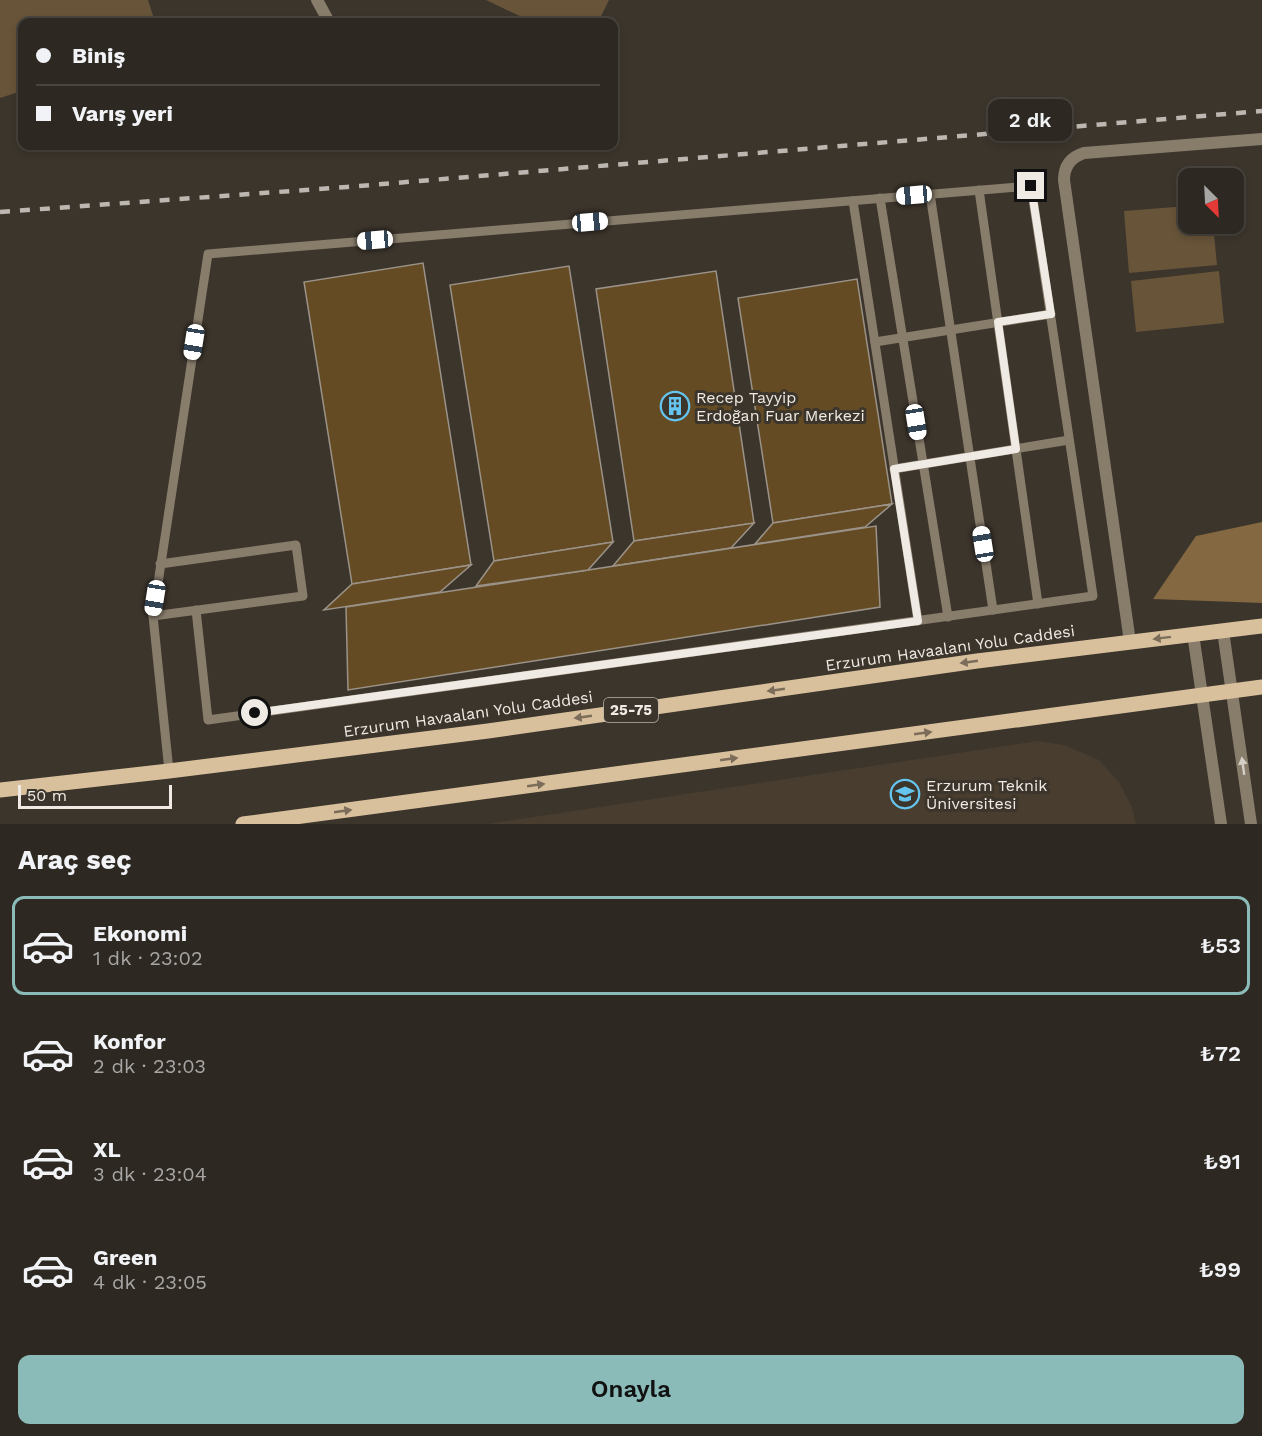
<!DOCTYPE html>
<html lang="tr">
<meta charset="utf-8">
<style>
:root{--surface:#2d2821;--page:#35302a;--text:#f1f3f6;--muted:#a7a6a5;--line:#48443f;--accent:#8bbbb9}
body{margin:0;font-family:"Work Sans",sans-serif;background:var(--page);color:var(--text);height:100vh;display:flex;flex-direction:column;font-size:22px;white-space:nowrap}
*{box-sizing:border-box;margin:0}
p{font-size:20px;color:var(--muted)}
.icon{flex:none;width:33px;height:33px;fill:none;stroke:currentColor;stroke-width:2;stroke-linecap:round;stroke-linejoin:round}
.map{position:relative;height:824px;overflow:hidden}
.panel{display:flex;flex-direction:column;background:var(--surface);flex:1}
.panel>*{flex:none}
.hud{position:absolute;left:18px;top:18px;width:600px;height:132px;border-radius:12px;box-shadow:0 3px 9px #0003,0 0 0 2px var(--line);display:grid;align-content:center;height:132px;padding:0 18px;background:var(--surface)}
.needle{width:39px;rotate:156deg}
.fabs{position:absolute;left:1178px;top:168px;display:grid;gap:12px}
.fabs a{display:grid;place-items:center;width:66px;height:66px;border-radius:12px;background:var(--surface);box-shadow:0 3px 9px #0003,0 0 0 2px var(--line);font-size:30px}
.scale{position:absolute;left:18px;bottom:15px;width:154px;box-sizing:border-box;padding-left:6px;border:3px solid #efeae4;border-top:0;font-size:16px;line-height:21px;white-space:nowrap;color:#efeae4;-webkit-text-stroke:4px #3c352c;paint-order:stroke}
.end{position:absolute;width:27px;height:27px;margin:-14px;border:8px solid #efeae4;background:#111;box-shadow:0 0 0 3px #111}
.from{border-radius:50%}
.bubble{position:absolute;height:42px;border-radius:12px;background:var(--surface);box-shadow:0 3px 9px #0003,0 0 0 2px var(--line);font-size:20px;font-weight:600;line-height:42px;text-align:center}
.car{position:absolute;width:18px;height:36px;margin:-18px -9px;border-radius:8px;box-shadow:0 0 4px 2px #0007;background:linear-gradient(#fff 24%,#345 0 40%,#fff 0 76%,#345 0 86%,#fff 0)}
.hud b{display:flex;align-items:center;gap:21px;height:57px;font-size:22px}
.hud b+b{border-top:2px solid var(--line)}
.hud i{width:15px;height:15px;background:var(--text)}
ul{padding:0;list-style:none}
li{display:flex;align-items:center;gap:18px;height:99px;margin:0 12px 9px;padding:0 6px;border:3px solid transparent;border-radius:12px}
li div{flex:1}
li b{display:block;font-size:22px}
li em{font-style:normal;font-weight:600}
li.active{border-color:var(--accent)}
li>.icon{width:54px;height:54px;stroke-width:1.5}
h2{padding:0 18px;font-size:27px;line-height:72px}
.primary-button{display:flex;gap:12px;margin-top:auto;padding:12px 18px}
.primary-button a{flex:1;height:69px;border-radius:12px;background:var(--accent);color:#111;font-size:24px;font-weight:600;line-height:69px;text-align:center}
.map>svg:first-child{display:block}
</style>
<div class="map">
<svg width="1262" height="824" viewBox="0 0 1262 824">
<rect width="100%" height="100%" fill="#3c352c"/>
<!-- built -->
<path fill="#483d2e" d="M1038 741 1064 745 1099 760 1119 782 1132 807 1136 824H487Z"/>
<!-- green -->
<g fill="#675439">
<path d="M0 0H148L155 22H22V91L0 98Z"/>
<path d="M486 0H609L598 22H532Z"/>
<path d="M1188 206V224H1213L1217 265 1129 273 1124 211Z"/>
<path d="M1219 271 1224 323 1136 332 1131 281Z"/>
</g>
<!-- forest -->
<path fill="#836841" d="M1262 522V603L1153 599 1196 536Z"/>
<!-- building -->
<g fill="#644b24" stroke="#9b9388" stroke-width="1.5">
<path d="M423 263 471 565 352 584 304 282Z"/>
<path d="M569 266 613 542 494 561 450 285Z"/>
<path d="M716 271 754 523 634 541 596 289Z"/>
<path d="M857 279 892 504 773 523 738 298Z"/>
<path d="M892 504 865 527 755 544 773 523Z"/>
<path d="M754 523 731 548 613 566 634 541Z"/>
<path d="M876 526 880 607 348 690 346 607Z"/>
<path d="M613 542 588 570 476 586 494 561Z"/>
<path d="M471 565 440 592 324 610 352 584Z"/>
</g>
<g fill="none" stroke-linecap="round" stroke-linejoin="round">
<!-- service -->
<g stroke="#887c6b" stroke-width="9">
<path d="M979 190 1038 604"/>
<path d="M930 194 993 610"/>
<path d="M880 198 948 617"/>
<path d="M853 201 918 621"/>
<path d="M875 342 1051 314"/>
<path d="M894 469 1069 440"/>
<path d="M153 616 303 596 296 545 160 564"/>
<path d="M169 771 153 616 208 254 1031 186 1093 596 208 720 196 610"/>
</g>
<!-- minor -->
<g stroke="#887c6b" stroke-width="12">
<path d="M317 0 329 22"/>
<path d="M1223 631 1251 824"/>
<path d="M1193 634 1221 824"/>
<path d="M1130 642 1064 180C1064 166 1071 157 1084 153L1262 139"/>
</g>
<!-- primary -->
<g stroke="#d9c09d" stroke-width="15">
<path d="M0 790 169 771 488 731 977 661 1262 626"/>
<path d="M243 824 1262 687"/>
</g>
<!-- rail -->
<path stroke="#bcb7b0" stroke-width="4.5" stroke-dasharray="10 10" stroke-linecap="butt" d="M0 212 347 187 1262 111"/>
</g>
<!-- one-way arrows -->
<defs><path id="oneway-solid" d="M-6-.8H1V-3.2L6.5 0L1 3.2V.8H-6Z" transform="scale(1.5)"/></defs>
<g fill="#7b6d59">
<use href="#oneway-solid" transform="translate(1162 638) rotate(173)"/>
<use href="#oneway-solid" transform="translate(969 662) rotate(172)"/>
<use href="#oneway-solid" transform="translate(776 690) rotate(172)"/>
<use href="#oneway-solid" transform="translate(583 717) rotate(172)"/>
<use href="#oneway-solid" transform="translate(923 733) rotate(-8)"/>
<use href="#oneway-solid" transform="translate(729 759) rotate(-8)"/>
<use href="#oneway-solid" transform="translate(536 785) rotate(-8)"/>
<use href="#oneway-solid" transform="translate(343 811) rotate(-8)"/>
</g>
<use fill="#d5cec6" href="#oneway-solid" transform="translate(1243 766) rotate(-98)"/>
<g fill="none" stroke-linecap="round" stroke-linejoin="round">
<!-- route -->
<path stroke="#efeae4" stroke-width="8" d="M255 713 918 621 894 469 1016 449 998 322 1051 314 1031 186"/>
</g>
<!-- icons -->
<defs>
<g id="building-ring" transform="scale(1.5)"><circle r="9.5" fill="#3c352c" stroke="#65c5ee" stroke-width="1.5"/><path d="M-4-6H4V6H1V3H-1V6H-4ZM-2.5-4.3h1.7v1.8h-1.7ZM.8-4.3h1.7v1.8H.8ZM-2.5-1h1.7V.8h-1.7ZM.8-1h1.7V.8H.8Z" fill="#65c5ee"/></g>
<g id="university-ring" transform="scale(1.5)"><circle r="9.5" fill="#3c352c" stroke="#65c5ee" stroke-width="1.5"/><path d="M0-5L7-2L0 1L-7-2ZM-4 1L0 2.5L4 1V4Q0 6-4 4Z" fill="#65c5ee"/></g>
</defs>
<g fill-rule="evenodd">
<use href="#building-ring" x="675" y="406"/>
<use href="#university-ring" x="905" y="794"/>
</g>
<g text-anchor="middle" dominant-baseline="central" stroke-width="6" stroke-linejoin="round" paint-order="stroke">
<!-- shield labels -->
<rect fill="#3c352c" stroke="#b9b4ad" stroke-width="1.5" x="604" y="698" width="54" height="24" rx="4.5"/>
<g font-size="15" font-weight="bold" fill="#efeae4">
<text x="631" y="710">25-75</text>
</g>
<!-- poi labels -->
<g font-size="16" fill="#efeae4" stroke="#3c352c" text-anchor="start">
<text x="696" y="397">Recep Tayyip<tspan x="696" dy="18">Erdoğan Fuar Merkezi</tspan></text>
<text x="926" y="785">Erzurum Teknik<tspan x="926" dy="18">Üniversitesi</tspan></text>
</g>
<!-- street labels -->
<g font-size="16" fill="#efeae4" stroke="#3c352c">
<text transform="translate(950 648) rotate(-8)">Erzurum Havaalanı Yolu Caddesi</text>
<text transform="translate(468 714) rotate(-8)">Erzurum Havaalanı Yolu Caddesi</text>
</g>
</g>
</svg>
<div class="fabs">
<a><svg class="needle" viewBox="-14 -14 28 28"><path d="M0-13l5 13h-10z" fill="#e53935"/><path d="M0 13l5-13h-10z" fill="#a7a6a5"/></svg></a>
</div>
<div class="scale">50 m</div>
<i class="end from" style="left:255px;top:713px"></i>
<i class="end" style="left:1031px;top:186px"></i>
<div class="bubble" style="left:988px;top:99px;width:84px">2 dk</div>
<i class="car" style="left:914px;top:195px;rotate:265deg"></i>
<i class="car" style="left:590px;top:222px;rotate:85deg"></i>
<i class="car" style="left:375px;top:240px;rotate:265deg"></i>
<i class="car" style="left:194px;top:342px;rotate:189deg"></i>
<i class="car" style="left:916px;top:422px;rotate:171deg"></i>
<i class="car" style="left:983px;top:544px;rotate:351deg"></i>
<i class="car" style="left:155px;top:598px;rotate:189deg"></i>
<div class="hud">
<b><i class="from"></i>Biniş</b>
<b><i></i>Varış yeri</b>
</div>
</div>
<section class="panel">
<h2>Araç seç</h2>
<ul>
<li class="active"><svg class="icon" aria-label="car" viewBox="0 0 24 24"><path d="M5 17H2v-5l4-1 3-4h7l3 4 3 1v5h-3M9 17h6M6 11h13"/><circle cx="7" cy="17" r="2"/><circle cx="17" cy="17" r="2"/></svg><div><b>Ekonomi</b><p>1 dk · 23:02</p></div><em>₺53</em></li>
<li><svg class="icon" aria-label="car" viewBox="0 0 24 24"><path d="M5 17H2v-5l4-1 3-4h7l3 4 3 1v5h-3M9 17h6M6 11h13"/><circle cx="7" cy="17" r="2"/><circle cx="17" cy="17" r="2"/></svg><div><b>Konfor</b><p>2 dk · 23:03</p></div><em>₺72</em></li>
<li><svg class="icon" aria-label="car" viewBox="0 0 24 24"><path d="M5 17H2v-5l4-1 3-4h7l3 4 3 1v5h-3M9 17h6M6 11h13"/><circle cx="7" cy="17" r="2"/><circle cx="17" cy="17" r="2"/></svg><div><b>XL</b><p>3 dk · 23:04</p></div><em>₺91</em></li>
<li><svg class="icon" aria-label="car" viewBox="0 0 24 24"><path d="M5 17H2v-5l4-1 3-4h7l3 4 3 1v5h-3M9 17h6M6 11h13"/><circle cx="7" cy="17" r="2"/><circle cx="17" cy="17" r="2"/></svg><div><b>Green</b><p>4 dk · 23:05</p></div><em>₺99</em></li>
</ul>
<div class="primary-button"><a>Onayla</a></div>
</section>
